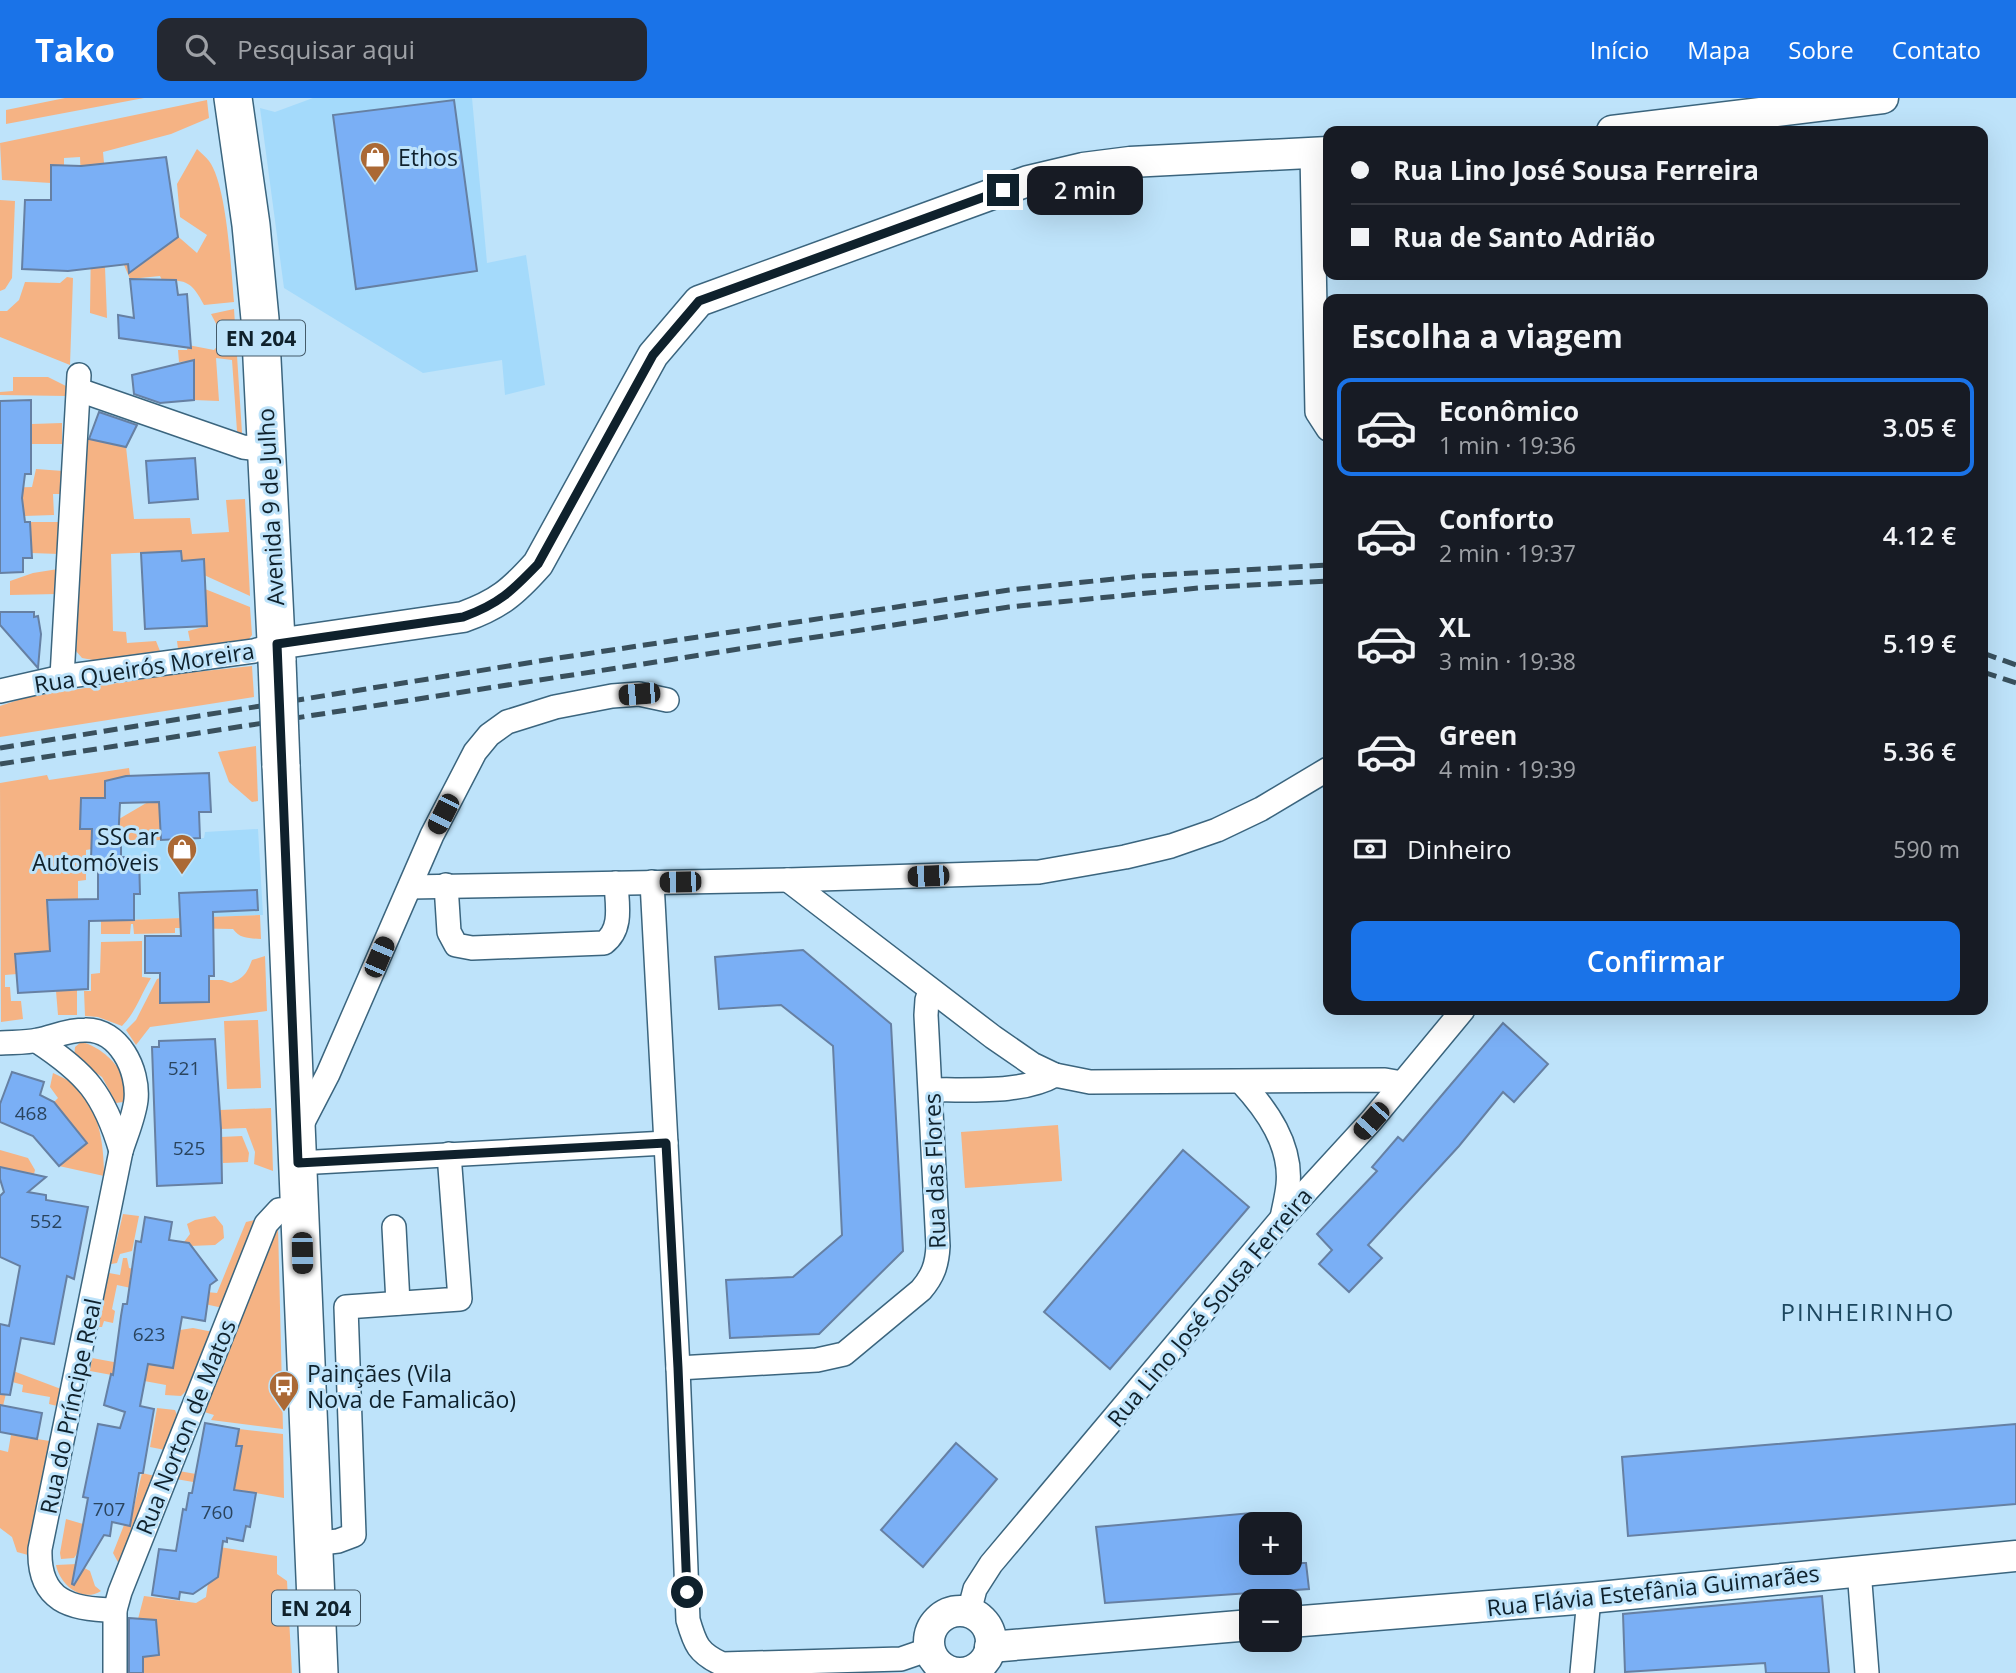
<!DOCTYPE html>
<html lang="pt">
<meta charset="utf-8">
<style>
:root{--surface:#171b24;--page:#242831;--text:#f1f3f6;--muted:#9ea1a6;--line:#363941;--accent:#1a73e8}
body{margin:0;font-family:"Open Sans",sans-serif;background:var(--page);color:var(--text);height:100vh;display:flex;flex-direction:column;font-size:26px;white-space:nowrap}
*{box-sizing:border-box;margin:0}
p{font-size:23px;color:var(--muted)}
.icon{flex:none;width:38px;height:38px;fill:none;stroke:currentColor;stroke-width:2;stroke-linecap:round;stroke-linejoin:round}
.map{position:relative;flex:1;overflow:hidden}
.details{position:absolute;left:1323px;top:196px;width:665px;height:721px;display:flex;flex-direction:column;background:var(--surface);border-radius:14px;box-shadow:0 7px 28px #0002}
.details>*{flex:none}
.top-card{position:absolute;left:1323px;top:28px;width:665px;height:154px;border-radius:14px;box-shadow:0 7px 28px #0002;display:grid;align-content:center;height:154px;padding:0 28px;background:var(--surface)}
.controls{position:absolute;left:1239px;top:1414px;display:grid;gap:14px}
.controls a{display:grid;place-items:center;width:63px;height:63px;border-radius:14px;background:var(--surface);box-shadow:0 7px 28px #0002;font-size:35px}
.end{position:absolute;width:32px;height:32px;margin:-16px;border:9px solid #0f212c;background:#fff;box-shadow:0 0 0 4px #fff}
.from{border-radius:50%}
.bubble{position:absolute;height:49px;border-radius:14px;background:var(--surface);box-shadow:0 7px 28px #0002;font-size:23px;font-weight:600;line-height:49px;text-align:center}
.car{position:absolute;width:21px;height:42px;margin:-21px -10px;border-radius:9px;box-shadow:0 0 5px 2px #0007;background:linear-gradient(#222 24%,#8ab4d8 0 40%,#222 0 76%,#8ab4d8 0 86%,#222 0)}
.top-card b{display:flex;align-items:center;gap:24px;height:66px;font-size:26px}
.top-card b+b{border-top:2px solid var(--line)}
.top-card i{width:18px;height:18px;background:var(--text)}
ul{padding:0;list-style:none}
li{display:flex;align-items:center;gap:21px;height:98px;margin:0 14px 10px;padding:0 14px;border:4px solid transparent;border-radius:14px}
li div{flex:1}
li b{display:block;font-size:26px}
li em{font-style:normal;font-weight:600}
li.selected{border-color:var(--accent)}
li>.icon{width:63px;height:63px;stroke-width:1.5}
h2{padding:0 28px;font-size:32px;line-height:84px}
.pay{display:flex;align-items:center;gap:18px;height:77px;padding:0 28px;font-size:26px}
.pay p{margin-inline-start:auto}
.button{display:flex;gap:14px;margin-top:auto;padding:14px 28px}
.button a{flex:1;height:80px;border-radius:14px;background:var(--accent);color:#fff;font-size:28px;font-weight:600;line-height:80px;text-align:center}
header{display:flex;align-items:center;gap:42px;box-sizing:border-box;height:98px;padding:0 35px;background:var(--accent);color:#fff}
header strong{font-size:33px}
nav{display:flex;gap:38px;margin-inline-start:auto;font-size:24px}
.search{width:490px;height:63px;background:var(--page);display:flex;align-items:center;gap:18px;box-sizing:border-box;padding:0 24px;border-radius:14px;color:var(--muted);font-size:26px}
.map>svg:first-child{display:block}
</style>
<header>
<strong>Tako</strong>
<div class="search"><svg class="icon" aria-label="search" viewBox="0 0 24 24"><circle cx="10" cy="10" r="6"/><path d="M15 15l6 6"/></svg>Pesquisar aqui</div>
<nav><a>Início</a><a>Mapa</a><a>Sobre</a><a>Contato</a></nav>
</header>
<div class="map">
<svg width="2016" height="1575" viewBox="0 0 2016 1575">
<rect width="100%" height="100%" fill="#bee3fa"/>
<!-- built -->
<g fill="#a4dafb">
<path d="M313 0H472L487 165 526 157 545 287 505 297 502 262 423 275 284 190 260 10 275 14Z"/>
<path d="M258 731 263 817 101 823 104 745 204 740 205 734Z"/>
</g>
<!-- green -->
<g fill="#f5b384">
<path d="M65 0H144L6 26V12Z"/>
<path d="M207 2 209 20 171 36 103 54 104 65 96 67 197 155 207 137 180 119 177 86 197 51C201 55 206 59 209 63 227 87 231 171 234 204L204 207C192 184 187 182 162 182L160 178 130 181 124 167V155L96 169H105L107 220 90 215 91 143 81 84 80 59 64 60V67L51 68V85L2 82 0 45Z"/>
<path d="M0 102 15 103 12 180 5 191 0 193Z"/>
<path d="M67 179 73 180 70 267 0 239V213H7L19 202 25 184 60 185Z"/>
<path d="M234 211 242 335 239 336 237 333 232 262 216 260 219 303 194 302 193 263 179 264 178 252H187L188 247 214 252 224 241 211 216Z"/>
<path d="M13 279H48L68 289 67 298 0 297V294L13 293Z"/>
<path d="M62 325V346H31L32 326Z"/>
<path d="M87 341 126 349 134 421 190 420 192 436 229 434 226 402 245 401 250 498 204 477 203 461 182 463 181 453 111 456 113 533 126 534 127 545 156 543 160 553 93 562 82 560 76 553Z"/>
<path d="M36 371 63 373 62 396H53L54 417 24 418 0 390 32 389Z"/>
<path d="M30 424H60L59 456 31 455Z"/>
<path d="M58 471 57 496 10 497V483L33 475Z"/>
<path d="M205 491 250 509 252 537 249 541 178 551 177 543H190L188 533 207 528Z"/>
<path d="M252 568 254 599 0 639V608L27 599 176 576Z"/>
<path d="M256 648 258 703 252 704 229 684 218 654Z"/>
<path d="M129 670 130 677 106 683 105 700 80 731H99L92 751 86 752V782L78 783V801L47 802 59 852 15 856 17 876 5 877V889H10L11 903H21L23 921 1 924 0 685 47 677 49 682Z"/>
<path d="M148 704H159L161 742 118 744 119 721Z"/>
<path d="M260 817 261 841C249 840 240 841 233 831L175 830V835L134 836 133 826H131L130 836H101V823Z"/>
<path d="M142 843V879L151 880C141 896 136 914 122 928L98 919 85 918 84 893H91V876L100 875 101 844Z"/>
<path d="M265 858 267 913 150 929 136 947 126 932 136 922 157 881 160 880 161 905 209 904V882H222L231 885C244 880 247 875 252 862Z"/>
<path d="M77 892V917H58L56 893Z"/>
<path d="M258 922 261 990 227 991 224 923Z"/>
<path d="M81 944C103 948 136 979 123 1004L116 1005 102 979 74 960 75 949Z"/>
<path d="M53 975C59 978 67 981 73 986 99 1007 104 1046 104 1078L59 1068 87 1045 54 1004 58 1000 50 989Z"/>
<path d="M271 1010 273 1073 254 1066 255 1054 246 1030 221 1031 220 1012Z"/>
<path d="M1058 1027 1062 1083 965 1090 961 1034Z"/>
<path d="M242 1038 249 1055 248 1064 223 1065 221 1039Z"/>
<path d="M0 1052 28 1060 35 1072 34 1076 0 1069Z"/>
<path d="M123 1116 139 1118 132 1153 120 1156 117 1165 111 1166Z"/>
<path d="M215 1118 223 1128 224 1140 215 1147 190 1148V1145L184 1144 190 1136 187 1126 195 1122Z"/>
<path d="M260 1121 223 1210 117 1187 112 1211 115 1213 113 1225 104 1223 102 1229H98L109 1175 120 1177 123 1160H127L129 1170C159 1175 186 1193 217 1195L246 1124Z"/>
<path d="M275 1128H278L283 1331 211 1322 214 1317 201 1313Z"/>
<path d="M193 1230 213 1234 188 1291 181 1298 165 1297 166 1287 90 1273 92 1260 130 1267 131 1263 173 1269 180 1232Z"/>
<path d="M0 1268 61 1291 57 1308 49 1306 50 1299 22 1294 23 1287 9 1283 3 1308 0 1307Z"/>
<path d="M157 1310 175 1312 177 1317 165 1352 150 1349Z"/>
<path d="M239 1331 283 1336 284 1400 176 1381 179 1373 235 1383 241 1348H236Z"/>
<path d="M11 1337 50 1343 28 1457 17 1454 12 1439 0 1430V1352L8 1354Z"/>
<path d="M142 1375 155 1378 119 1466 113 1455 124 1427 131 1421Z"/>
<path d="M66 1421 83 1426 82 1433 101 1437 95 1452 84 1445 74 1460 61 1461 60 1455Z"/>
<path d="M213 1448 277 1458V1476L287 1483 292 1575H143V1559L159 1557 157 1530 138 1521 144 1498 196 1505 206 1499 208 1485 218 1479 221 1460Z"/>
<path d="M77 1466 90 1473 95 1488 101 1493C82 1505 60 1487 56 1467Z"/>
</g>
<!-- building -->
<g fill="#7aaff5" stroke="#6680a3" stroke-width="2">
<path d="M454 2 477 173 356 191 333 17Z"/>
<path d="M166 59 178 139 129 175 128 166 68 173 22 171 25 102H51V67L81 68Z"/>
<path d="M130 181 176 182 178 197 187 196 191 250 119 240 118 217 134 220Z"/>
<path d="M194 262V302L160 305 134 296 132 277Z"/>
<path d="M31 302V376H25L22 400 25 424H30L32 460H23V474L0 475V303Z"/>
<path d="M99 314 137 327 126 349 89 341Z"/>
<path d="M195 360 198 401 149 405 146 363Z"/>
<path d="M181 453 182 463 204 461 207 528 145 531 141 455Z"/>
<path d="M0 514H34V519L38 518 41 536 38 570 0 527Z"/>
<path d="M209 675 211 714H199L200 740 161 742 159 704 120 705 118 744H121V759H139L140 796H134V822L89 823 88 891 18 895 15 856 50 853 47 802 98 801V763L91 762 92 731H80L81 700H105V683L126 678Z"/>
<path d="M257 792 258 812 213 814 214 878H209V904L160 905V875H145V838H181L179 795Z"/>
<path d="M803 852 891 926 903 1153 819 1236 730 1240 726 1182 793 1179 842 1137 833 948 781 907 719 911 715 859Z"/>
<path d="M1503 925 1548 966 1514 1004 1503 994 1459 1048 1368 1147 1382 1160 1349 1194 1319 1166 1332 1152 1317 1136 1377 1073 1372 1069 1398 1039 1403 1043Z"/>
<path d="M215 941 221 1031 222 1085 157 1088 152 949H159V943Z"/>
<path d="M12 974 44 984 40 997 54 1004 87 1045 59 1068 33 1038 0 1024V1006Z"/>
<path d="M1183 1052 1249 1109 1110 1271 1044 1214Z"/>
<path d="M0 1069 46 1079 28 1094 46 1097V1102L88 1109 74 1181 67 1178 54 1246 21 1240 10 1297 0 1296V1226L9 1228 20 1168 0 1159V1098L4 1094 0 1081Z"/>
<path d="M145 1119 172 1124 169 1142 189 1145 217 1182 210 1187 205 1223 182 1219 173 1270 148 1266 140 1308 154 1311 143 1375H139L130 1428 112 1424 110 1438 104 1437 74 1487 72 1486 88 1400 83 1399 98 1326 120 1330 125 1314 104 1307 111 1276 113 1277 121 1218 123 1206H127L136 1143 141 1144Z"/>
<path d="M0 1307 42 1315 37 1341 0 1334Z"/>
<path d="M205 1325 239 1331 236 1348H242L234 1392 256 1395 250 1429 246 1428 243 1443 227 1440V1444L223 1443 218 1479 193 1496 180 1494 179 1501 152 1497 159 1451 176 1453 183 1411 186 1412 189 1395H192Z"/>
<path d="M2016 1326V1406L1628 1438 1622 1359Z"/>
<path d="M956 1345 997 1381 923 1469 881 1432Z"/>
<path d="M1251 1415V1465H1306L1309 1491 1105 1505 1096 1429Z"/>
<path d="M1822 1498 1829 1575H1766L1765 1565 1625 1574 1623 1516Z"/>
<path d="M129 1520 156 1522 159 1557 143 1559V1575H129Z"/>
</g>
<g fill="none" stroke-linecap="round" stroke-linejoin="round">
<!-- minor casing -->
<g stroke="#3b657e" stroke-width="26">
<g id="minor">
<path d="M1312 55 1317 314 1328 331"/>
<path d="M79 292 243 349 268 352"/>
<path d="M62 579 79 277"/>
<path d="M0 593 62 579 254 553 277 546"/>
<path d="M788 782 993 939 1032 966 1055 977"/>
<path d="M652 784 678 1270 688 1522C695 1546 698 1555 722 1566L901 1561 930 1551"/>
<path d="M446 787 449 834 456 847 472 850 604 845C623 831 617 806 616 785"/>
<path d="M410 789 788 782 1039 774 1125 759 1171 748 1217 732 1261 711 1328 671"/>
<path d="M37 943C86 975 104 996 121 1053"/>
<path d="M0 945C12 944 26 945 38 942 53 939 68 932 85 932 119 931 139 972 136 1002 134 1019 126 1037 121 1053L40 1451C38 1503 71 1512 115 1512"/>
<path d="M1241 984C1267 1012 1292 1047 1288 1087 1287 1098 1284 1109 1282 1120"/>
<path d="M931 992C969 991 1022 996 1055 977L1090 984 1385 982 1402 985"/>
<path d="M300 1030 328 976 432 737 475 654 489 637 507 624 555 609 612 598 639 596 667 602"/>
<path d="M298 1065 666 1045"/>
<path d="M394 1129 398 1205"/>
<path d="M678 1270 817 1262 844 1256 921 1192C933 1178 937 1167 938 1148L926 917 927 902 930 893"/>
<path d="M313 1446 338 1443 354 1437 346 1209 460 1201 449 1056"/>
<path d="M1859 1472 1867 1575"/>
<path d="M969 1514 975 1491 991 1466 1282 1120 1371 1023 1463 912"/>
<path d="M115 1575V1512L120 1494 266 1126 279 1112 300 1110"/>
<path d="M1582 1575 1589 1500"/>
</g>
</g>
<!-- tertiary casing -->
<g stroke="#3b657e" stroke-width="33">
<g id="tertiary">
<path d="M1612 33 1883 0"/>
<path d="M277 546 463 519C499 506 513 494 538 466L653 257 699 203 1028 83 1083 70 1130 64 1328 54"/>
<circle cx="960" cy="1544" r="31"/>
<path d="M1290 1524 1589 1500 2016 1458"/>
<path d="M990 1549 1251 1527"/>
</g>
</g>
<!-- primary casing -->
<g stroke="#3b657e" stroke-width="40">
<g id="primary">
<path d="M233 0 251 127 260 221 277 563"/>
<path d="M281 667 319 1575"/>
</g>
</g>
<!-- minor -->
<use href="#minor" stroke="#fff" stroke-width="23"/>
<!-- tertiary -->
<use href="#tertiary" stroke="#fff" stroke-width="30"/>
<!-- primary -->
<use href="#primary" stroke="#fff" stroke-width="37"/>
<!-- rail -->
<g stroke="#39505d" stroke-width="5" stroke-dasharray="14 7" stroke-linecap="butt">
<path d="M1983 555 2016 567"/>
<path d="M1983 574 2016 585"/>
<path d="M0 650 552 561 1009 492 1142 478 1328 467"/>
<path d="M0 666 1009 509 1198 490 1328 483"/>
</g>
<!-- primary-bridge casing -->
<g stroke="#3b657e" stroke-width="40" stroke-linecap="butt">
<path id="primary-bridge" d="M277 563 281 667"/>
</g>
<!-- primary-bridge -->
<use href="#primary-bridge" stroke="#fff" stroke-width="37"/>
</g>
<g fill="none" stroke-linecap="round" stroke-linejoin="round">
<!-- route -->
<path stroke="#0f212c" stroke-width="9" d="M687 1494 678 1270 666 1045 298 1065 277 546 463 519C499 506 512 493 538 466L653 257 699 203 1003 92"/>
</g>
<!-- icons -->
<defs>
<g id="shop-pin" transform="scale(1.575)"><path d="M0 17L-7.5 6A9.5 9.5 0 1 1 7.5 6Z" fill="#ab6935" stroke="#bee3fa"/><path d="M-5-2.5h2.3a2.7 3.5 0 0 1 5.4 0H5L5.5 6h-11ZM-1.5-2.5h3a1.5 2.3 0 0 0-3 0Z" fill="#fff"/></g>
<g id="bus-pin" transform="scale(1.575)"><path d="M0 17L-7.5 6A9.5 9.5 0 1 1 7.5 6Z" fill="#ab6935" stroke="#bee3fa"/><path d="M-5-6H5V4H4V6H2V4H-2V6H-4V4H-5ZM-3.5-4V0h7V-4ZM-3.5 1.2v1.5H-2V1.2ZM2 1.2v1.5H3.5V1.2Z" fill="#fff"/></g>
</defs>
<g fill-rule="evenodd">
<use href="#shop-pin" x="375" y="59"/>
<use href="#shop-pin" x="182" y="751"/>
<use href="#bus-pin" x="284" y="1288"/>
</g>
<g text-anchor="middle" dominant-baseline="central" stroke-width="6" stroke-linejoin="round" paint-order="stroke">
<!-- number labels -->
<g font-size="19" fill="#2a445e">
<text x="184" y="970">521</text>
<text x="31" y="1015">468</text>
<text x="189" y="1050">525</text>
<text x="46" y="1123">552</text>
<text x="149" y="1236">623</text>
<text x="109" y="1411">707</text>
<text x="217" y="1414">760</text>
</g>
<!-- shield labels -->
<g fill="#bee3fa" stroke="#445b6a" stroke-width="2">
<rect x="217" y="222.5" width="88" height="35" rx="5"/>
<rect x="272" y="1492.5" width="88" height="35" rx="5"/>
</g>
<g font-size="21" font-weight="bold" fill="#0f212c">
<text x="261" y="240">EN 204</text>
<text x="316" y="1510">EN 204</text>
</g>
<!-- poi labels -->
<g font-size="23" fill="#0f212c" stroke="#bee3fa" text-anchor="start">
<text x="398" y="59">Ethos</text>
<text x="159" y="738" text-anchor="end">SSCar<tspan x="159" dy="26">Automóveis</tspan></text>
<text x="307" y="1275">Painçães (Vila<tspan x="307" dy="26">Nova de Famalicão)</tspan></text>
</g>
<!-- street labels -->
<g font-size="23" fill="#0f212c" stroke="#bee3fa">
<text transform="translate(270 409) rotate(-93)">Avenida 9 de Julho</text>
<text transform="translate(144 569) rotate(-9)">Rua Queirós Moreira</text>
<text transform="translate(934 1073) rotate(-92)">Rua das Flores</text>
<text transform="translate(1209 1209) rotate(-50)">Rua Lino José Sousa Ferreira</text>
<text transform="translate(70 1308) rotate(-78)">Rua do Príncipe Real</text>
<text transform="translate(185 1329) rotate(-68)">Rua Norton de Matos</text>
<text transform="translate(1653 1492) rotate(-6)">Rua Flávia Estefânia Guimarães</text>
</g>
<!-- neighbourhood labels -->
<g font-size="24" letter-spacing="2" fill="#1d4860" stroke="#bee3fa">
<text x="1868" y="1213">PINHEIRINHO</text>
</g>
</g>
</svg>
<div class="controls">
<a>+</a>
<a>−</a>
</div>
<i class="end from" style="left:687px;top:1494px"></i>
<i class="end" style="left:1003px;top:92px"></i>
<div class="bubble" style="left:1027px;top:68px;width:116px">2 min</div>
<i class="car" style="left:639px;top:596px;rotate:265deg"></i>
<i class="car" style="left:443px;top:716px;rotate:207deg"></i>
<i class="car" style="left:928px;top:778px;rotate:268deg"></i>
<i class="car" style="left:680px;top:784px;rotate:269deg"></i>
<i class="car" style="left:379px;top:859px;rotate:23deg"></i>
<i class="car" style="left:1371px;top:1023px;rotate:222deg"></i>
<i class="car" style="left:302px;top:1155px;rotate:179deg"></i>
<div class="top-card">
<b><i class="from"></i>Rua Lino José Sousa Ferreira</b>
<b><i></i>Rua de Santo Adrião</b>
</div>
<section class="details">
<h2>Escolha a viagem</h2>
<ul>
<li class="selected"><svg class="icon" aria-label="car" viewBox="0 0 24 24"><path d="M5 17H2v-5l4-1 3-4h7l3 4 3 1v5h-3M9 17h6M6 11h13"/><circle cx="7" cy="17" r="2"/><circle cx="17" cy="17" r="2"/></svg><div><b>Econômico</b><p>1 min · 19:36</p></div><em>3.05 €</em></li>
<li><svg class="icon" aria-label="car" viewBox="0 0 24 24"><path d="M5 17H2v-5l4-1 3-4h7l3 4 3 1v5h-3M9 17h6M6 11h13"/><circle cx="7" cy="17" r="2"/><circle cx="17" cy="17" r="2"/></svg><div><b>Conforto</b><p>2 min · 19:37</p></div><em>4.12 €</em></li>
<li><svg class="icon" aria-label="car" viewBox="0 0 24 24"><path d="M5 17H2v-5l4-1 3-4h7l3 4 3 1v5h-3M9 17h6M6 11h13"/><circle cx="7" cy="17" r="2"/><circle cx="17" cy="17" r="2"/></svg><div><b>XL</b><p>3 min · 19:38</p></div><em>5.19 €</em></li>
<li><svg class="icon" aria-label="car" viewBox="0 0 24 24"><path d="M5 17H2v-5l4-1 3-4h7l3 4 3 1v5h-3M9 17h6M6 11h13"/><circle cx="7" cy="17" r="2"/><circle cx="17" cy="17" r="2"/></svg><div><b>Green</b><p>4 min · 19:39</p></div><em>5.36 €</em></li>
</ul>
<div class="pay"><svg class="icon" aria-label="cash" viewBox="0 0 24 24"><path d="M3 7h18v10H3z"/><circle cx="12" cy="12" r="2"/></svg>Dinheiro<p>590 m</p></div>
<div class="button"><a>Confirmar</a></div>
</section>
</div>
